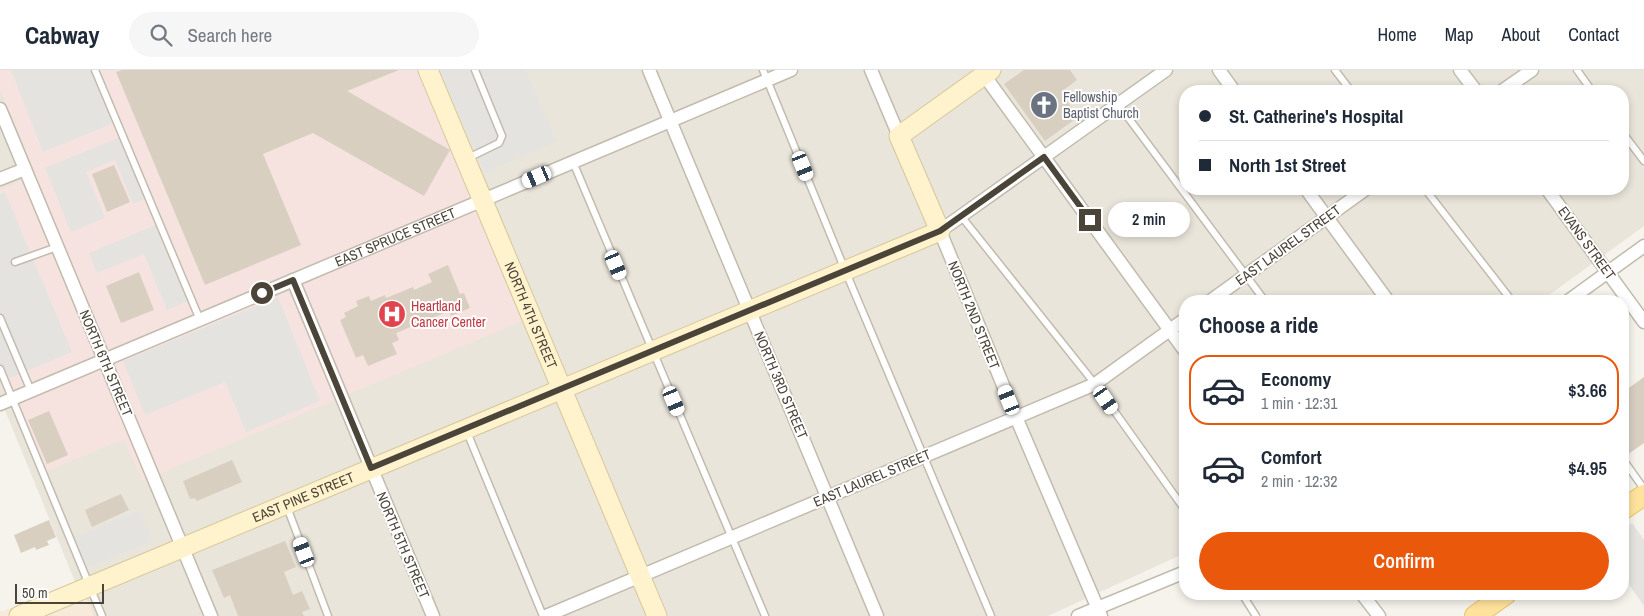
<!DOCTYPE html>
<meta charset="utf-8">
<style>
:root{--surface:#fff;--page:#f6f6f7;--text:#1f2937;--muted:#747a83;--line:#e0e1e3;--accent:#ea580c}
body{margin:0;font-family:"Archivo Narrow",sans-serif;background:var(--page);color:var(--text);height:100vh;display:flex;flex-direction:column;font-size:19px;white-space:nowrap}
*{box-sizing:border-box;margin:0}
p{font-size:16px;color:var(--muted)}
.icon{flex:none;width:28px;height:28px;fill:none;stroke:currentColor;stroke-width:2;stroke-linecap:round;stroke-linejoin:round}
.map{position:relative;flex:1;overflow:hidden}
.sheet{position:absolute;left:1179px;top:225px;width:450px;height:305px;display:flex;flex-direction:column;background:var(--surface);border-radius:20px;box-shadow:0 2px 8px #0003}
.sheet>*{flex:none}
.banner{position:absolute;left:1179px;top:15px;width:450px;height:110px;border-radius:20px;box-shadow:0 2px 8px #0003;display:grid;align-content:center;height:110px;padding:0 20px;background:var(--surface)}
.scale{position:absolute;left:15px;bottom:12px;width:89px;box-sizing:border-box;padding-left:5px;border:2px solid #4b4439;border-top:0;font-size:14px;line-height:18px;white-space:nowrap;color:#4b4439;-webkit-text-stroke:4px #fff;paint-order:stroke}
.end{position:absolute;width:22px;height:22px;margin:-11px;border:6px solid #4b4439;background:#fff;box-shadow:0 0 0 2px #fff}
.from{border-radius:50%}
.bubble{position:absolute;height:35px;border-radius:18px;background:var(--surface);box-shadow:0 2px 8px #0003;font-size:16px;font-weight:600;line-height:35px;text-align:center}
.car{position:absolute;width:15px;height:30px;margin:-15px -8px;border-radius:6px;box-shadow:0 0 4px 1px #0007;background:linear-gradient(#fff 24%,#345 0 40%,#fff 0 76%,#345 0 86%,#fff 0)}
.banner b{display:flex;align-items:center;gap:18px;height:48px;font-size:19px}
.banner b+b{border-top:1px solid var(--line)}
.banner i{width:12px;height:12px;background:var(--text)}
ul{padding:0;list-style:none}
li{display:flex;align-items:center;gap:15px;height:70px;margin:0 10px 8px;padding:0 10px;border:2px solid transparent;border-radius:20px}
li div{flex:1}
li b{display:block;font-size:19px}
li em{font-style:normal;font-weight:600}
li.on{border-color:var(--accent)}
li>.icon{width:45px;height:45px;stroke-width:1.5}
h2{padding:0 20px;font-size:22px;line-height:60px}
.cta{display:flex;gap:10px;margin-top:auto;padding:10px 20px}
.cta a{flex:1;height:58px;border-radius:30px;background:var(--accent);color:#fff;font-size:20px;font-weight:600;line-height:58px;text-align:center}
header{display:flex;align-items:center;gap:30px;box-sizing:border-box;height:70px;padding:0 25px;background:var(--surface);border-bottom:1px solid var(--line)}
header strong{font-size:24px}
nav{display:flex;gap:28px;margin-inline-start:auto;font-size:18px}
.search{width:350px;height:45px;background:var(--page);display:flex;align-items:center;gap:12px;box-sizing:border-box;padding:0 18px;border-radius:28px;color:var(--muted);font-size:19px}
.map>svg:first-child{display:block}
</style>
<header>
<strong>Cabway</strong>
<div class="search"><svg class="icon" aria-label="search" viewBox="0 0 24 24"><circle cx="10" cy="10" r="6"/><path d="M15 15l6 6"/></svg>Search here</div>
<nav><a>Home</a><a>Map</a><a>About</a><a>Contact</a></nav>
</header>
<div class="map">
<svg width="1644" height="546" viewBox="0 0 1644 546">
<rect width="100%" height="100%" fill="#f6f3ec"/>
<!-- residential -->
<path fill="#eae5da" fill-rule="evenodd" d="M0 0H1644V156L1541 231H1185V483L1048 546H89L0 328ZM1185 21H1622V119H1185Z"/>
<!-- commercial -->
<path fill="#f7ead8" d="M79 510 94 546H0V540L1 542Z"/>
<!-- medical -->
<path fill="#f6e3e0" d="M0 0H420L525 250 142 411 124 369 40 404 0 309V120L36 105 0 19Z"/>
<!-- parking -->
<g fill="#e5e3e0">
<path d="M11 0H93L114 53 43 82Z"/>
<path d="M440 0H525L557 71 485 103Z"/>
<path d="M120 67 145 129 133 134 115 90 86 102 105 148 71 162 45 98Z"/>
<path d="M5 122 72 282 5 310 0 299V124Z"/>
<path d="M156 155 188 231 167 240 144 184 97 203 89 183Z"/>
<path d="M278 227 320 331 246 362 225 312 145 345 123 291Z"/>
<path d="M140 440 153 471 83 499 71 468Z"/>
<path d="M1632 453 1644 470V536L1623 506V460Z"/>
</g>
<!-- building -->
<g fill="#d8cfc1">
<path d="M122 0H399L347 21 450 80 424 126 313 63 263 84 301 175 205 215 116 2Z"/>
<path d="M1024 0H1070L1077 10 1061 22 1078 47 1045 71 1004 14Z"/>
<path d="M114 95 130 132 107 142 92 104Z"/>
<path d="M448 195 460 224 464 223 470 238 451 246 449 241 396 263 399 270 392 273 397 284 368 296 363 285 356 288 340 250 346 247 344 243 358 236 356 231 369 226 371 231 385 225 386 228 413 217 414 220 432 212 428 204Z"/>
<path d="M139 202 154 240 121 253 106 216Z"/>
<path d="M1644 307V373L1627 385 1622 379V323Z"/>
<path d="M49 341 68 385 47 394 28 350Z"/>
<path d="M232 390 242 412 197 431 195 428 190 429 183 411Z"/>
<path d="M121 424 129 440 92 457 85 440Z"/>
<path d="M49 450 56 467 47 471 49 475 36 480 35 477 21 483 14 465Z"/>
<path d="M285 471 296 497 284 502 293 525 302 521 310 539 302 542 304 546H238L230 525 224 528 212 500Z"/>
</g>
<g fill="none" stroke-linecap="round" stroke-linejoin="round">
<!-- lane casing -->
<g stroke="#c2bbae" stroke-width="9">
<g id="lane">
<path d="M95 0 200 250"/>
<path d="M763 0 845 200 991 546"/>
<path d="M1335 0 1351 21"/>
<path d="M1577 0 1592 21"/>
<path d="M1118 34 1265 231"/>
<path d="M1622 62 1644 91"/>
<path d="M468 88 499 73 502 66 475 0"/>
<path d="M573 92 765 546"/>
<path d="M1425 119 1512 231"/>
<path d="M961 146 1095 314 1185 440"/>
<path d="M15 192 57 177"/>
<path d="M0 248 31 321"/>
<path d="M0 299 102 546"/>
<path d="M467 362 543 546"/>
<path d="M1622 388 1644 419"/>
<path d="M287 437 328 546"/>
<path d="M1242 524 1256 546"/>
<path d="M1479 524 1487 535"/>
</g>
</g>
<!-- street casing -->
<g stroke="#c2bbae" stroke-width="15">
<g id="street">
<path d="M649 0 877 546"/>
<path d="M871 0 899 66"/>
<path d="M1219 0 1234 21"/>
<path d="M1460 0 1476 21"/>
<path d="M984 5 1185 281"/>
<path d="M1502 21 1532 0"/>
<path d="M0 39 211 546"/>
<path d="M0 109 25 99"/>
<path d="M1306 119 1388 231"/>
<path d="M1547 119 1644 252"/>
<path d="M293 210 433 546"/>
<path d="M1210 231 1366 119"/>
<path d="M1568 231 1644 176"/>
<path id="s1" d="M0 334 791 0"/>
<path d="M1362 524 1379 546"/>
<path d="M546 546 1095 314 1185 249"/>
<path d="M1078 546 1185 502"/>
<path d="M1101 546 1016 347 940 161 1166 0"/>
</g>
</g>
<!-- secondary casing -->
<g stroke="#d6c79b" stroke-width="21">
<g id="secondary">
<path id="s2" d="M428 0 657 546"/>
<path id="s3" d="M19 546 940 161 899 66 991 0"/>
</g>
</g>
<!-- primary casing -->
<g stroke="#e6c16a" stroke-width="22">
<g id="primary">
<path d="M1622 440 1644 425"/>
<path d="M1475 546 1506 524"/>
</g>
</g>
<!-- lane -->
<use href="#lane" stroke="#fff" stroke-width="6"/>
<!-- street -->
<use href="#street" stroke="#fff" stroke-width="12"/>
<!-- secondary -->
<use href="#secondary" stroke="#fff3cd" stroke-width="19"/>
<!-- primary -->
<use href="#primary" stroke="#ffe39c" stroke-width="20"/>
</g>
<g fill="none" stroke-linecap="round" stroke-linejoin="round">
<!-- route -->
<path stroke="#4b4439" stroke-width="6" d="M262 223 293 210 371 398 940 161 1044 87 1090 150"/>
</g>
<!-- icons -->
<defs>
<g id="church-disc" transform="scale(1.4375)"><circle r="9.5" fill="#6b7280" stroke="#fff"/><path d="M-1.2-6h2.4v3.5h3.3v2.4h-3.3V6h-2.4V-.1h-3.3v-2.4h3.3Z" fill="#fff"/></g>
<g id="hospital-disc" transform="scale(1.4375)"><circle r="9.5" fill="#e0444e" stroke="#fff"/><path d="M-5-5h3v3.5h4V-5h3V5h-3V1.5h-4V5h-3Z" fill="#fff"/></g>
</defs>
<g fill-rule="evenodd">
<use href="#church-disc" x="1044" y="35"/>
<use href="#hospital-disc" x="392" y="244"/>
</g>
<g text-anchor="middle" dominant-baseline="central" stroke-width="4" stroke-linejoin="round" paint-order="stroke">
<!-- worship labels -->
<g font-size="14" fill="#5b616d" stroke="#fff" text-anchor="start">
<text x="1063" y="27">Fellowship<tspan x="1063" dy="16">Baptist Church</tspan></text>
</g>
<!-- street labels -->
<g font-size="14" fill="#4b4439" stroke="#fff">
<text stroke="none"><textPath href="#s1" startOffset="429">EAST SPRUCE STREET</textPath></text>
<text transform="translate(1587 173) rotate(54)">EVANS STREET</text>
<text transform="translate(1288 175) rotate(-36)">EAST LAUREL STREET</text>
<text stroke="none"><textPath href="#s2" startOffset="266">NORTH 4TH STREET</textPath></text>
<text transform="translate(974 245) rotate(68)">NORTH 2ND STREET</text>
<text transform="translate(106 293) rotate(67)">NORTH 6TH STREET</text>
<text transform="translate(781 315) rotate(67)">NORTH 3RD STREET</text>
<text transform="translate(872 408) rotate(-23)">EAST LAUREL STREET</text>
<text stroke="none"><textPath href="#s3" startOffset="308">EAST PINE STREET</textPath></text>
<text transform="translate(403 475) rotate(67)">NORTH 5TH STREET</text>
</g>
<!-- health labels -->
<g font-size="14" fill="#be3a42" stroke="#fff" text-anchor="start">
<text x="411" y="236">Heartland<tspan x="411" dy="16">Cancer Center</tspan></text>
</g>
</g>
</svg>
<div class="scale">50 m</div>
<i class="end from" style="left:262px;top:223px"></i>
<i class="end" style="left:1090px;top:150px"></i>
<div class="bubble" style="left:1108px;top:132px;width:82px">2 min</div>
<i class="car" style="left:803px;top:96px;rotate:158deg"></i>
<i class="car" style="left:537px;top:107px;rotate:247deg"></i>
<i class="car" style="left:616px;top:195px;rotate:157deg"></i>
<i class="car" style="left:1009px;top:330px;rotate:338deg"></i>
<i class="car" style="left:1106px;top:330px;rotate:145deg"></i>
<i class="car" style="left:674px;top:331px;rotate:157deg"></i>
<i class="car" style="left:304px;top:482px;rotate:339deg"></i>
<div class="banner">
<b><i class="from"></i>St. Catherine's Hospital</b>
<b><i></i>North 1st Street</b>
</div>
<section class="sheet">
<h2>Choose a ride</h2>
<ul>
<li class="on"><svg class="icon" aria-label="car" viewBox="0 0 24 24"><path d="M5 17H2v-5l4-1 3-4h7l3 4 3 1v5h-3M9 17h6M6 11h13"/><circle cx="7" cy="17" r="2"/><circle cx="17" cy="17" r="2"/></svg><div><b>Economy</b><p>1 min · 12:31</p></div><em>$3.66</em></li>
<li><svg class="icon" aria-label="car" viewBox="0 0 24 24"><path d="M5 17H2v-5l4-1 3-4h7l3 4 3 1v5h-3M9 17h6M6 11h13"/><circle cx="7" cy="17" r="2"/><circle cx="17" cy="17" r="2"/></svg><div><b>Comfort</b><p>2 min · 12:32</p></div><em>$4.95</em></li>
</ul>
<div class="cta"><a>Confirm</a></div>
</section>
</div>
